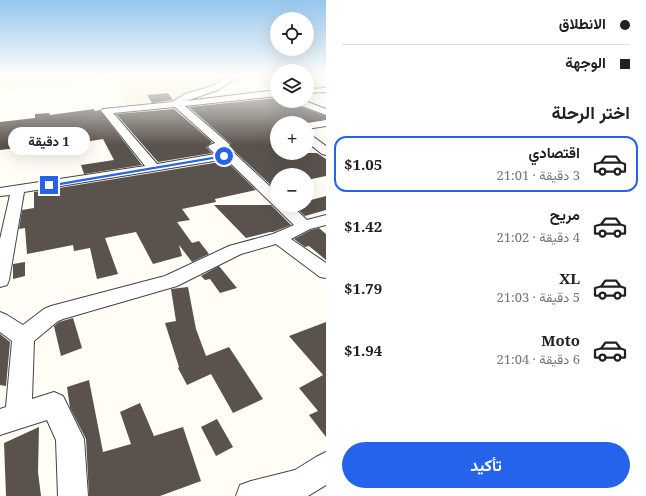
<!DOCTYPE html>
<html lang="ar">
<meta charset="utf-8">
<style>
:root{--surface:#fff;--page:#f6f6f6;--text:#202124;--muted:#757577;--line:#e0e0e0;--accent:#2563eb}
body{margin:0;font-family:"Noto Serif",Vazirmatn,serif;background:var(--page);color:var(--text);direction:rtl;height:100vh;display:flex;flex-direction:column;font-size:15px;white-space:nowrap}
*{box-sizing:border-box;margin:0}
p{font-size:13px;color:var(--muted)}
.icon{flex:none;width:22px;height:22px;fill:none;stroke:currentColor;stroke-width:2;stroke-linecap:round;stroke-linejoin:round}
.map{position:relative;flex:1;overflow:hidden;direction:ltr}
.drawer{display:flex;flex-direction:column;background:var(--surface);width:320px}
.drawer>*{flex:none}
.banner{display:grid;align-content:center;height:88px;padding:0 16px;background:var(--surface)}
.buttons{position:absolute;left:270px;top:12px;display:grid;gap:8px}
.buttons a{display:grid;place-items:center;width:44px;height:44px;border-radius:50%;background:var(--surface);box-shadow:0 4px 16px #0002;font-size:20px}
.end{position:absolute;width:18px;height:18px;margin:-9px;border:5px solid #2563eb;background:#fff;box-shadow:0 0 0 2px #fff}
.from{border-radius:50%}
.bubble{position:absolute;height:28px;border-radius:14px;background:var(--surface);box-shadow:0 4px 16px #0002;font-size:13px;font-weight:700;line-height:28px;text-align:center;direction:rtl}
.banner b{display:flex;align-items:center;gap:14px;height:38px;font-size:15px}
.banner b+b{border-top:1px solid var(--line)}
.banner i{width:10px;height:10px;background:var(--text)}
ul{padding:0;list-style:none}
li{display:flex;align-items:center;gap:12px;height:56px;margin:0 8px 6px;padding:0 8px;border:2px solid transparent;border-radius:12px}
li div{flex:1}
li b{display:block;font-size:15px}
li em{font-style:normal;font-weight:700}
li.current{border-color:var(--accent)}
li>.icon{width:36px;height:36px;stroke-width:1.5}
h2{padding:0 16px;font-size:18px;line-height:48px}
.button{display:flex;gap:8px;margin-top:auto;padding:8px 16px}
.button a{flex:1;height:46px;border-radius:24px;background:var(--accent);color:#fff;font-size:16px;font-weight:700;line-height:46px;text-align:center}
main{display:flex;flex:1;min-height:0}
.map>svg:first-child{display:block}
</style>
<main>
<section class="drawer">
<div class="banner">
<b><i class="from"></i>الانطلاق</b>
<b><i></i>الوجهة</b>
</div>
<h2>اختر الرحلة</h2>
<ul>
<li class="current"><svg class="icon" aria-label="car" viewBox="0 0 24 24"><path d="M5 17H2v-5l4-1 3-4h7l3 4 3 1v5h-3M9 17h6M6 11h13"/><circle cx="7" cy="17" r="2"/><circle cx="17" cy="17" r="2"/></svg><div><b>اقتصادي</b><p>3 دقيقة · 21:01</p></div><em>$1.05</em></li>
<li><svg class="icon" aria-label="car" viewBox="0 0 24 24"><path d="M5 17H2v-5l4-1 3-4h7l3 4 3 1v5h-3M9 17h6M6 11h13"/><circle cx="7" cy="17" r="2"/><circle cx="17" cy="17" r="2"/></svg><div><b>مريح</b><p>4 دقيقة · 21:02</p></div><em>$1.42</em></li>
<li><svg class="icon" aria-label="car" viewBox="0 0 24 24"><path d="M5 17H2v-5l4-1 3-4h7l3 4 3 1v5h-3M9 17h6M6 11h13"/><circle cx="7" cy="17" r="2"/><circle cx="17" cy="17" r="2"/></svg><div><b>XL</b><p>5 دقيقة · 21:03</p></div><em>$1.79</em></li>
<li><svg class="icon" aria-label="car" viewBox="0 0 24 24"><path d="M5 17H2v-5l4-1 3-4h7l3 4 3 1v5h-3M9 17h6M6 11h13"/><circle cx="7" cy="17" r="2"/><circle cx="17" cy="17" r="2"/></svg><div><b>Moto</b><p>6 دقيقة · 21:04</p></div><em>$1.94</em></li>
</ul>
<div class="button"><a>تأكيد</a></div>
</section>
<div class="map">
<svg width="326" height="496" viewBox="0 0 326 496">
<rect width="100%" height="100%" fill="#fffdf5"/>
<!-- farmland -->
<g fill="#f6f3d4">
<path d="M0 75H97L100 82 0 91Z"/>
<path d="M111 75H218L223 79 213 87 176 101 168 93 146 95 151 105 127 107Z"/>
<path d="M250 75H277V90H275Z"/>
<path d="M307 75H326V87L307 88Z"/>
</g>
<!-- building -->
<g fill="#5a524d">
<path d="M168 93 173 100 152 103 147 95Z"/>
<path d="M276 98 277 101H292L293 104 326 116V119L306 123H277V153H317L326 159V176L307 180V175H277V186L273 187 234 151 227 150H226L231 146V144L189 107Z"/>
<path d="M94 109 95 111 100 110 142 165 84 174 81 165 114 160 103 139 78 143 73 129 53 131 54 144 0 150V122L35 118V114L49 113 50 115Z"/>
<path d="M174 109 212 142 206 147 212 153 158 162 116 114Z"/>
<path d="M226 161 256 190 215 199 216 202 182 209 190 220 177 222 192 243 199 241 209 254 192 262 179 245 182 256 153 264 136 232 105 238 118 274 97 279 90 248 74 251 73 245 27 254 25 228 19 229 22 210 34 208V192Z"/>
<path d="M326 196V210L305 216 293 205H307V201Z"/>
<path d="M214 205H271L291 225 273 232H270L246 238Z"/>
<path d="M319 228 326 234V260L309 246 305 247 294 239 311 230Z"/>
<path d="M25 262V276L13 279V264Z"/>
<path d="M219 266 237 288 220 293 210 279 205 280 201 276Z"/>
<path d="M188 287 196 329 206 356 229 347 263 399 233 413 211 374 187 385 178 368 179 367 165 323 176 321 171 289Z"/>
<path d="M73 318 82 348 61 356 54 326 59 322Z"/>
<path d="M326 322V437L309 415 318 411 299 388 323 375 289 336Z"/>
<path d="M0 334 10 342 6 386 0 385Z"/>
<path d="M89 380 103 452 131 444 120 412 140 403 154 436 183 427 201 481 160 496H89L86 439 70 408 67 387Z"/>
<path d="M217 419 233 447 216 456 201 427Z"/>
<path d="M39 427 38 472 41 496H6L4 443Z"/>
</g>
<g fill="none" stroke-linecap="round" stroke-linejoin="round">
<!-- minor casing -->
<g stroke="#444" stroke-width="2">
<g id="minor">
<path d="M228 77H231L235 79 218 90 186 101 277 90V96L185 106 228 143 230 145 228 147 223 149 226 152H233L277 193V205H291L307 220 326 215V225L310 229 291 239 326 263V278L320 277 276 244 241 254 177 286 63 319 58 321 34 341 32 399 54 392 63 396 84 439 88 496H58L56 440 47 420 0 435V409L6 407 12 341 0 332V312L7 315 23 325 44 309 51 306 165 276 229 246 273 234 294 225 226 159 24 192 9 280 7 285 0 287V239L10 195 0 196V188L145 166 103 113 101 111 103 109 172 102 185 94 212 86ZM175 107 215 143 210 145 208 147 215 154 157 164 113 113Z"/>
<path d="M326 88V92L307 93V89Z"/>
<path d="M293 101H305L326 109V115L294 103Z"/>
<path d="M326 120V126L307 129V123Z"/>
<path d="M307 134 311 135 326 146V155L322 154 307 142Z"/>
<path d="M326 452V485L308 496H236L240 485 251 481 295 470 316 457Z"/>
</g>
</g>
<!-- minor -->
<use href="#minor" fill="#fff" fill-rule="evenodd"/>
</g>
<!-- sky -->
<linearGradient id="sky" x2="0" y2="1"><stop stop-color="#95c6ee"/><stop offset="0.52" stop-color="#fffefa"/><stop offset="1" stop-color="#fffefa" stop-opacity="0"/></linearGradient>
<rect width="326" height="145" fill="url(#sky)"/>
<!-- route -->
<path fill="#2563eb" d="M224 155 225 157 49 187 47 185Z"/>
</svg>
<div class="buttons">
<a><svg class="icon" aria-label="locate" viewBox="0 0 24 24"><circle cx="12" cy="12" r="6"/><path d="M12 2v4M12 18v4M2 12h4M18 12h4"/></svg></a>
<a><svg class="icon" aria-label="layers" viewBox="0 0 24 24"><path d="M12 4l9 5-9 5-9-5zM3 14l9 5 9-5"/></svg></a>
<a>+</a>
<a>−</a>
</div>
<i class="end from" style="left:224px;top:156px"></i>
<i class="end" style="left:49px;top:185px"></i>
<div class="bubble" style="left:8px;top:127px;width:82px">1 دقيقة</div>
</div>
</main>
